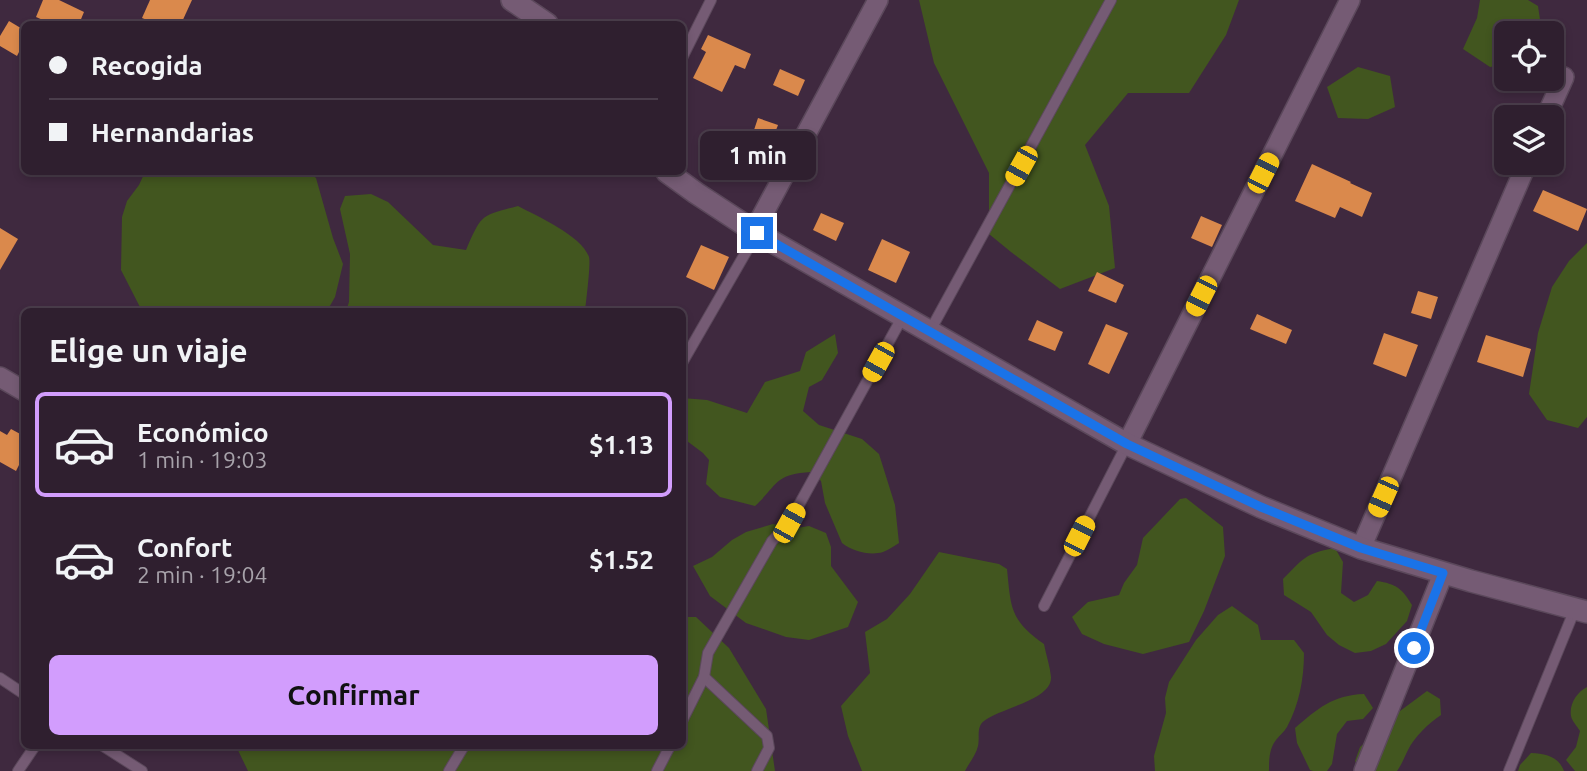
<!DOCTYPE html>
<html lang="es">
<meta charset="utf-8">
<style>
:root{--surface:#2f1f2f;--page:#3b2c3b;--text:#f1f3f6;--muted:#a7a2aa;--line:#4a3d4b;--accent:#d29dfd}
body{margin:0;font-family:Ubuntu,sans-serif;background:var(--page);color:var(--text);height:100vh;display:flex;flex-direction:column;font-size:26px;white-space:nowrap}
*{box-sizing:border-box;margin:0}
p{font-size:23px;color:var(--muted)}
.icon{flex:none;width:38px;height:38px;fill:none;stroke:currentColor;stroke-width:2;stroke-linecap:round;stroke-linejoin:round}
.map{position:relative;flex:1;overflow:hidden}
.drawer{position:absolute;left:21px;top:308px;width:665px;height:441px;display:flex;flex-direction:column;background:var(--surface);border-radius:10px;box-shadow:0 4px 10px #0003,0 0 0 2px var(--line)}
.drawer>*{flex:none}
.banner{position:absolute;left:21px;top:21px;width:665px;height:154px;border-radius:10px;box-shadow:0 4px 10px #0003,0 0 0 2px var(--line);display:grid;align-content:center;height:154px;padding:0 28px;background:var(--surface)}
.controls{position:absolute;left:1494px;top:21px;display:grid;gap:14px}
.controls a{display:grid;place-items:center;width:70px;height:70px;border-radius:10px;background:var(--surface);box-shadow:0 4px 10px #0003,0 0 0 2px var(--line);font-size:35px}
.end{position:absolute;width:32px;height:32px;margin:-16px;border:9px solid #1a73e8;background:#fff;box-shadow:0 0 0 4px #fff}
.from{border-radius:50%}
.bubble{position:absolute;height:49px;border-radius:10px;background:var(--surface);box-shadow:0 4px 10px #0003,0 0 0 2px var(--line);font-size:23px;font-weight:600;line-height:49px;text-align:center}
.car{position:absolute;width:21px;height:42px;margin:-21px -10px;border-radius:9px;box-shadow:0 0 5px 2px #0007;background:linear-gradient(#f5c518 24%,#345 0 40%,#f5c518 0 76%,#345 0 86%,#f5c518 0)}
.banner b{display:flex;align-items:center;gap:24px;height:66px;font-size:26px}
.banner b+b{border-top:2px solid var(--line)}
.banner i{width:18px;height:18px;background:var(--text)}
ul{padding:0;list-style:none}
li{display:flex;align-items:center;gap:21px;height:105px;margin:0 14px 10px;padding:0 14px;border:4px solid transparent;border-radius:10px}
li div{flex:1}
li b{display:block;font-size:26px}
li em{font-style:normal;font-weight:600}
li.on{border-color:var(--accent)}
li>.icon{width:63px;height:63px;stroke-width:1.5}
h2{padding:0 28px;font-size:32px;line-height:84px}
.cta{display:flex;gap:14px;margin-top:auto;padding:14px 28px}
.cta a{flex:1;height:80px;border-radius:10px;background:var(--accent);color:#111;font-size:28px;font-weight:600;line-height:80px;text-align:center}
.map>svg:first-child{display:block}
</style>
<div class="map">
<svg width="1587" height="771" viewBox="0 0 1587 771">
<rect width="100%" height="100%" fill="#3f293f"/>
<!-- green -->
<g fill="#42561f">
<path d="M919 0H1239L1226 35 1189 93H1128L1085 145 1109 206 1115 268 1060 289 1011 252 989 234V173L934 63Z"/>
<path d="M1480 0H1528L1538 6 1542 33H1507V64L1490 67 1463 49 1477 18Z"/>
<path d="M1358 67 1390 76 1395 107 1368 119 1338 118 1327 87Z"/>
<path d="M145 172H309L316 178 333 238 343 264 335 297 327 311H142L121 270 122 217 127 201 139 185Z"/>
<path d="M371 194 388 202 433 245 466 250C482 214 480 216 518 206 537 216 582 236 589 257 591 263 586 302 585 311H346L349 302 350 254 340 209 345 196Z"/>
<path d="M1587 243V417L1578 428 1547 420 1529 394 1538 333 1552 287 1569 261Z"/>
<path d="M835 334 838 353 822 380 809 387 803 411 819 425 862 439 879 454 895 505 899 543C894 546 888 550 883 552 870 556 852 551 842 543L825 503 821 481 811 472C774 474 778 485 755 506L720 497 706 484 709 460 703 453 683 438 682 398 707 400 747 413 765 382 800 371 806 352Z"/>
<path d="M1186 498 1223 527 1225 556 1204 611 1189 642 1143 654 1104 644 1082 634 1072 617 1088 602 1119 595 1124 583 1137 565 1143 538 1180 499Z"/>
<path d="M773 524 797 528 809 526 826 533 831 547V566L858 602 848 627 809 640 786 637 746 623 710 596 693 566 712 557 732 540 746 532Z"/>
<path d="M1335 548 1343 562 1341 593 1354 602 1368 595 1377 581C1396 584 1402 588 1412 605L1407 621 1386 644 1371 651 1355 653 1339 645 1327 635 1311 612 1284 595 1283 579C1303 559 1305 553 1335 548Z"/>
<path d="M939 552 999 564 1007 569C1011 608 1010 620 1044 644 1046 655 1050 666 1051 677 1052 700 1000 708 984 721 976 727 980 737 978 746 976 755 969 763 965 771H862L848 736 841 706 870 673 865 632 887 619 910 594Z"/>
<path d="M1232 606 1258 625 1261 640H1294L1304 653C1304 679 1299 705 1287 727 1284 732 1280 735 1276 740 1269 749 1269 760 1269 771H1155L1154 756 1166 713 1165 698 1169 682 1196 640 1218 615Z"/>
<path d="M683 617H696L729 648 766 709 775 771H248L236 746H682Z"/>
<path d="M1587 687V771H1575L1566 760 1576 747 1580 731C1577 726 1572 721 1571 716 1569 704 1577 692 1587 687Z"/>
<path d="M1427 691 1440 699 1441 715C1428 724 1415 736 1408 750 1404 758 1402 764 1397 771H1361L1355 761 1360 747 1400 711Z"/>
<path d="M1364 694 1373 708 1363 719 1347 721 1337 734 1332 764 1327 771H1313L1310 770 1297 743 1295 728C1317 709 1333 695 1364 694Z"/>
<path d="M1531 753C1546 754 1558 756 1564 771H1518L1520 765Z"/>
</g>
<!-- building -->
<g fill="#da894c">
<path d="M43 0H59L84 12 79 24H52L36 17Z"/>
<path d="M150 0H192L181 24H157L142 18Z"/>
<path d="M9 21 24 30V42L17 56 0 46V36Z"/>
<path d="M708 35 751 54 745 69 735 65 722 92 693 78 706 52 701 49Z"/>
<path d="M780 69 805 80 798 96 773 85Z"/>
<path d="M758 118 778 125 771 143 752 136Z"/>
<path d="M1312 164 1351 182 1350 183 1372 193 1362 217 1340 207 1335 218 1295 201Z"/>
<path d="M1543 190 1587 209 1578 231 1533 211Z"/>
<path d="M821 213 844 223 836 241 813 230Z"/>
<path d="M1201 216 1222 225 1212 247 1191 238Z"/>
<path d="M0 228 18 239 0 270Z"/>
<path d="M882 239 910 252 896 283 868 270Z"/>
<path d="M701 245 729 257 714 290 686 277Z"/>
<path d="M1097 272 1124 285 1116 303 1088 291Z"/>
<path d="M1418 291 1438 297 1431 319 1411 313Z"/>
<path d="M1257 314 1292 330 1286 344 1250 329Z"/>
<path d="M1037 320 1063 332 1055 351 1028 340Z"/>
<path d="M1106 324 1128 333 1109 374 1088 364Z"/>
<path d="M1384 333 1418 345 1406 377 1373 364Z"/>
<path d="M1486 335 1531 349 1523 377 1477 362Z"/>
<path d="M11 429 24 436V455L16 471 0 462V431L7 435Z"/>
</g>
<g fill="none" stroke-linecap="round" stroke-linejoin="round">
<!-- lane casing -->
<g stroke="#5b485b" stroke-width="12">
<g id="lane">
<path d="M682 58 711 0"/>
<path d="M930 331 1111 0"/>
<path d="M682 363 757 233"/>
<path d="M1044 606 1127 444"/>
<path d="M704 677 767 736 769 748 757 771"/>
<path d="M0 678 24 694"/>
<path d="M682 721 704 677 708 653 772 541 789 523 903 316"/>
<path d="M103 746 142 771"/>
<path d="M18 771 35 746"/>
<path d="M449 771 464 746"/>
<path d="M657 771 670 746"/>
<path d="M1509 771 1575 609"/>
</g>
</g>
<!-- street casing -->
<g stroke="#5b485b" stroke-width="22">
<g id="street">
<path d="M1546 117 1564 77"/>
<path d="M754 231 878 0"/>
<path d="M0 377 24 391"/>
<path d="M1127 444 1350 0"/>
<path d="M1361 548 1527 163"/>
<path d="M1364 771 1443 574"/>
</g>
</g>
<!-- secondary casing -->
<g stroke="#5b485b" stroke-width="24">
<g id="secondary">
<path d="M512 0 547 24"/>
<path d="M667 172 696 193 757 233 1127 444 1261 507 1361 548 1471 581 1587 612"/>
</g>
</g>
<!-- lane -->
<use href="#lane" stroke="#755b74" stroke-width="10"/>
<!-- street -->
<use href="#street" stroke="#755b74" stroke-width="19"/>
<!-- secondary -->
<use href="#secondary" stroke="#755b74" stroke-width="21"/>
</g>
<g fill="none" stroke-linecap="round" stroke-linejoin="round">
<!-- route -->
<path stroke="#1a73e8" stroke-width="9" d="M757 233 1127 444 1261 507 1361 548 1443 573 1414 648"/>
</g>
</svg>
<div class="controls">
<a><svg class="icon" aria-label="locate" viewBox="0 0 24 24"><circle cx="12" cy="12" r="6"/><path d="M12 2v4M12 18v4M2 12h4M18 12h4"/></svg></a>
<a><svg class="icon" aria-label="layers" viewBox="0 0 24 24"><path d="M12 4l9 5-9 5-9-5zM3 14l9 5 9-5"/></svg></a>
</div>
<i class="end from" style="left:1414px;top:648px"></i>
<i class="end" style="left:757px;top:233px"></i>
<div class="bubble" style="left:700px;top:131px;width:116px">1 min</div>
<i class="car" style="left:1021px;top:166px;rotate:209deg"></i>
<i class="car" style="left:1263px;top:173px;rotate:27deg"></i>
<i class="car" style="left:1201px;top:296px;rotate:207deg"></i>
<i class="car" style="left:878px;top:362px;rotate:209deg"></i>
<i class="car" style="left:1383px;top:497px;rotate:204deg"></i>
<i class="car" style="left:789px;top:523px;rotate:29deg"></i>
<i class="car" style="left:1079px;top:536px;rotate:27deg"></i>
<div class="banner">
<b><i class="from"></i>Recogida</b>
<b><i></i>Hernandarias</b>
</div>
<section class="drawer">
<h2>Elige un viaje</h2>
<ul>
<li class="on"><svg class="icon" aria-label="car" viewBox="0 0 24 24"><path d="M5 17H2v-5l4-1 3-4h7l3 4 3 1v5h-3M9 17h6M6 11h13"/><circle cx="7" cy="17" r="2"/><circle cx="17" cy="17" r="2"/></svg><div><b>Económico</b><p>1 min · 19:03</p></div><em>$1.13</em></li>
<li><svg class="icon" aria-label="car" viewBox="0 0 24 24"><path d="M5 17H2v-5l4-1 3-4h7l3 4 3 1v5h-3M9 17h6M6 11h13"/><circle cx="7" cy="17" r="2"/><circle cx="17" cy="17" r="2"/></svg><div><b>Confort</b><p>2 min · 19:04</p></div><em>$1.52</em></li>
</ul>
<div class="cta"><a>Confirmar</a></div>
</section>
</div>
